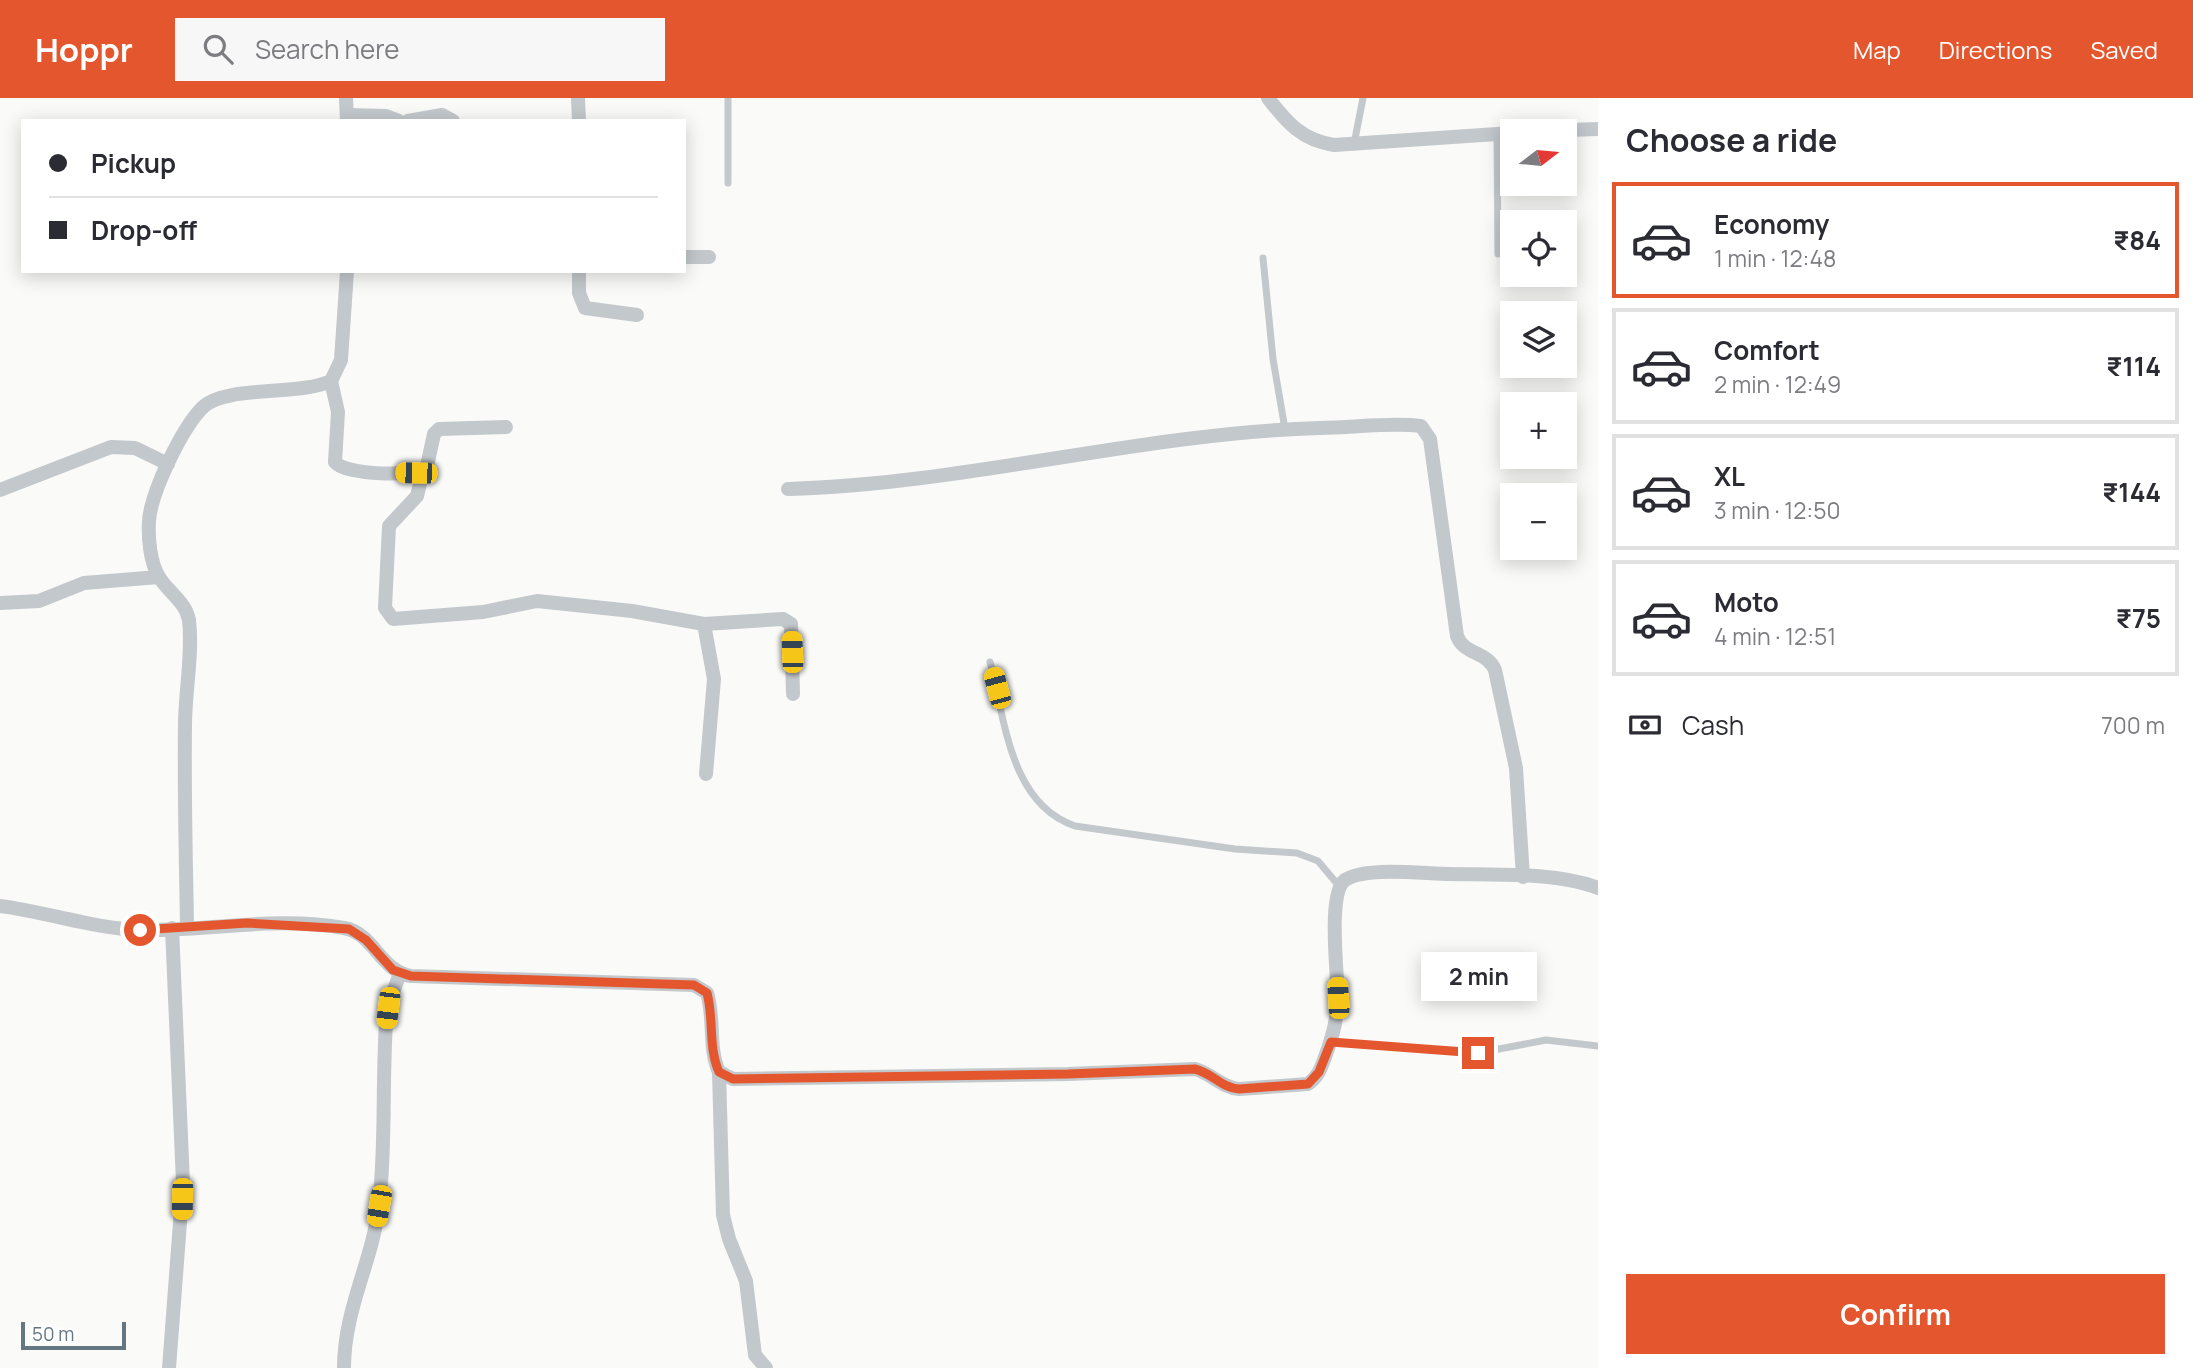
<!DOCTYPE html>
<meta charset="utf-8">
<style>
:root{--surface:#fff;--page:#f7f7f7;--text:#2b2b33;--muted:#7c7c81;--line:#e1e1e2;--accent:#e4572e}
body{margin:0;font-family:Manrope,sans-serif;background:var(--page);color:var(--text);height:100vh;display:flex;flex-direction:column;font-size:26px;white-space:nowrap}
*{box-sizing:border-box;margin:0}
p{font-size:23px;color:var(--muted)}
.icon{flex:none;width:38px;height:38px;fill:none;stroke:currentColor;stroke-width:2;stroke-linecap:round;stroke-linejoin:round}
.map{position:relative;flex:1;overflow:hidden}
.side{display:flex;flex-direction:column;background:var(--surface);width:595px}
.side>*{flex:none}
.guide{position:absolute;left:21px;top:21px;width:665px;height:154px;border-radius:0px;box-shadow:0 4px 18px #0003;display:grid;align-content:center;height:154px;padding:0 28px;background:var(--surface)}
.needle{width:46px;rotate:74deg}
.controls{position:absolute;left:1500px;top:21px;display:grid;gap:14px}
.controls a{display:grid;place-items:center;width:77px;height:77px;border-radius:0px;background:var(--surface);box-shadow:0 4px 18px #0003;font-size:35px}
.scale{position:absolute;left:21px;bottom:18px;width:105px;box-sizing:border-box;padding-left:7px;border:4px solid #657683;border-top:0;font-size:19px;line-height:24px;white-space:nowrap;color:#657683;-webkit-text-stroke:5px #fff;paint-order:stroke}
.end{position:absolute;width:32px;height:32px;margin:-16px;border:9px solid #e4572e;background:#fff;box-shadow:0 0 0 4px #fff}
.from{border-radius:50%}
.bubble{position:absolute;height:49px;border-radius:0px;background:var(--surface);box-shadow:0 4px 18px #0003;font-size:23px;font-weight:700;line-height:49px;text-align:center}
.car{position:absolute;width:21px;height:42px;margin:-21px -10px;border-radius:9px;box-shadow:0 0 5px 2px #0007;background:linear-gradient(#f5c518 24%,#345 0 40%,#f5c518 0 76%,#345 0 86%,#f5c518 0)}
.guide b{display:flex;align-items:center;gap:24px;height:66px;font-size:26px}
.guide b+b{border-top:2px solid var(--line)}
.guide i{width:18px;height:18px;background:var(--text)}
ul{padding:0;list-style:none}
li{display:flex;align-items:center;gap:21px;height:116px;margin:0 14px 10px;padding:0 14px;border:4px solid var(--line);border-radius:0px}
li div{flex:1}
li b{display:block;font-size:26px}
li em{font-style:normal;font-weight:700}
li.current{border-color:var(--accent)}
li>.icon{width:63px;height:63px;stroke-width:1.5}
h2{padding:0 28px;font-size:32px;line-height:84px}
.pay{display:flex;align-items:center;gap:18px;height:77px;padding:0 28px;font-size:26px}
.pay p{margin-inline-start:auto}
.action{display:flex;gap:14px;margin-top:auto;padding:14px 28px}
.action a{flex:1;height:80px;border-radius:0px;background:var(--accent);color:#fff;font-size:28px;font-weight:700;line-height:80px;text-align:center}
header{display:flex;align-items:center;gap:42px;box-sizing:border-box;height:98px;padding:0 35px;background:var(--accent);color:#fff}
header strong{font-size:33px}
nav{display:flex;gap:38px;margin-inline-start:auto;font-size:24px}
.search{width:490px;height:63px;background:var(--page);display:flex;align-items:center;gap:18px;box-sizing:border-box;padding:0 24px;border-radius:0px;color:var(--muted);font-size:26px}
main{display:flex;flex:1;min-height:0}
.map>svg:first-child{display:block}
</style>
<header>
<strong>Hoppr</strong>
<div class="search"><svg class="icon" aria-label="search" viewBox="0 0 24 24"><circle cx="10" cy="10" r="6"/><path d="M15 15l6 6"/></svg>Search here</div>
<nav><a>Map</a><a>Directions</a><a>Saved</a></nav>
</header>
<main>
<div class="map">
<svg width="1598" height="1270" viewBox="0 0 1598 1270">
<rect width="100%" height="100%" fill="#fafaf8"/>
<g fill="none" stroke-linecap="round" stroke-linejoin="round">
<!-- lane -->
<g stroke="#c3c8cc" stroke-width="7">
<path d="M728 0V85"/>
<path d="M1497 36 1498 156"/>
<path d="M1354 46 1363 0"/>
<path d="M1263 160 1273 261 1285 331"/>
<path d="M990 564C1005 622 1010 706 1075 728L1235 751 1297 755 1318 763 1339 788"/>
<path d="M1331 944 1478 955 1546 942 1598 948"/>
</g>
<!-- street -->
<g stroke="#c3c8cc" stroke-width="14">
<path d="M346 0 347 23"/>
<path d="M578 0 579 23"/>
<path d="M1268 0C1287 25 1302 42 1334 47L1512 35"/>
<path d="M347 17 386 18 399 23"/>
<path d="M408 23 442 17 453 23"/>
<path d="M1540 33 1598 31"/>
<path d="M684 159H709"/>
<path d="M579 173V195L585 210 637 217"/>
<path d="M331 283 338 314 335 364C344 377 417 380 427 368L434 336 439 331 506 329"/>
<path d="M423 373 417 398 389 428 385 510 393 521 483 514 537 503 632 513 704 526 783 521 791 526 793 596"/>
<path d="M788 391C967 386 1141 335 1320 330 1353 330 1389 324 1421 328L1430 341 1457 538C1464 557 1487 553 1495 572L1516 670 1523 779"/>
<path d="M0 392 111 349 135 350 168 366"/>
<path d="M0 505 39 503 84 485 159 479"/>
<path d="M704 526 714 581 706 676"/>
<path d="M0 808C47 814 95 831 142 832 209 833 277 818 344 830 374 835 380 873 411 878L694 887 707 895C715 920 708 950 719 974L733 981 1068 976 1195 971C1211 975 1222 990 1239 991L1308 986C1318 979 1321 970 1325 959 1332 941 1337 922 1338 902 1338 880 1327 795 1345 782 1365 768 1425 776 1450 776 1495 777 1557 774 1598 790"/>
<path d="M187 829C186 762 184 695 185 628 185 593 193 556 189 522 186 504 168 494 159 479 150 464 148 440 149 423 151 394 182 330 203 309 226 287 299 298 331 283L341 262 347 173"/>
<path d="M719 974 723 1117 729 1141 746 1183 755 1257 766 1270"/>
<path d="M169 1270 183 1085 172 830"/>
<path d="M344 1270C344 1211 372 1165 379 1108 386 1048 382 986 386 925L391 899 400 876"/>
</g>
</g>
<g fill="none" stroke-linecap="round" stroke-linejoin="round">
<!-- route -->
<path stroke="#e4572e" stroke-width="9" d="M140 832 247 825 349 831 366 842 393 872 411 878 694 887 707 895C714 920 708 950 719 974L733 981 1068 976 1195 971C1212 975 1222 990 1239 991L1308 986 1319 974 1331 944 1478 955"/>
</g>
</svg>
<div class="controls">
<a><svg class="needle" viewBox="-14 -14 28 28"><path d="M0-13l5 13h-10z" fill="#e53935"/><path d="M0 13l5-13h-10z" fill="#7c7c81"/></svg></a>
<a><svg class="icon" aria-label="locate" viewBox="0 0 24 24"><circle cx="12" cy="12" r="6"/><path d="M12 2v4M12 18v4M2 12h4M18 12h4"/></svg></a>
<a><svg class="icon" aria-label="layers" viewBox="0 0 24 24"><path d="M12 4l9 5-9 5-9-5zM3 14l9 5 9-5"/></svg></a>
<a>+</a>
<a>−</a>
</div>
<div class="scale">50 m</div>
<i class="end from" style="left:140px;top:832px"></i>
<i class="end" style="left:1478px;top:955px"></i>
<div class="bubble" style="left:1421px;top:854px;width:116px">2 min</div>
<i class="car" style="left:416px;top:375px;rotate:271deg"></i>
<i class="car" style="left:792px;top:554px;rotate:358deg"></i>
<i class="car" style="left:997px;top:590px;rotate:345deg"></i>
<i class="car" style="left:1338px;top:900px;rotate:357deg"></i>
<i class="car" style="left:388px;top:910px;rotate:187deg"></i>
<i class="car" style="left:182px;top:1101px;rotate:181deg"></i>
<i class="car" style="left:379px;top:1108px;rotate:190deg"></i>
<div class="guide">
<b><i class="from"></i>Pickup</b>
<b><i></i>Drop-off</b>
</div>
</div>
<section class="side">
<h2>Choose a ride</h2>
<ul>
<li class="current"><svg class="icon" aria-label="car" viewBox="0 0 24 24"><path d="M5 17H2v-5l4-1 3-4h7l3 4 3 1v5h-3M9 17h6M6 11h13"/><circle cx="7" cy="17" r="2"/><circle cx="17" cy="17" r="2"/></svg><div><b>Economy</b><p>1 min · 12:48</p></div><em>₹84</em></li>
<li><svg class="icon" aria-label="car" viewBox="0 0 24 24"><path d="M5 17H2v-5l4-1 3-4h7l3 4 3 1v5h-3M9 17h6M6 11h13"/><circle cx="7" cy="17" r="2"/><circle cx="17" cy="17" r="2"/></svg><div><b>Comfort</b><p>2 min · 12:49</p></div><em>₹114</em></li>
<li><svg class="icon" aria-label="car" viewBox="0 0 24 24"><path d="M5 17H2v-5l4-1 3-4h7l3 4 3 1v5h-3M9 17h6M6 11h13"/><circle cx="7" cy="17" r="2"/><circle cx="17" cy="17" r="2"/></svg><div><b>XL</b><p>3 min · 12:50</p></div><em>₹144</em></li>
<li><svg class="icon" aria-label="car" viewBox="0 0 24 24"><path d="M5 17H2v-5l4-1 3-4h7l3 4 3 1v5h-3M9 17h6M6 11h13"/><circle cx="7" cy="17" r="2"/><circle cx="17" cy="17" r="2"/></svg><div><b>Moto</b><p>4 min · 12:51</p></div><em>₹75</em></li>
</ul>
<div class="pay"><svg class="icon" aria-label="cash" viewBox="0 0 24 24"><path d="M3 7h18v10H3z"/><circle cx="12" cy="12" r="2"/></svg>Cash<p>700 m</p></div>
<div class="action"><a>Confirm</a></div>
</section>
</main>
